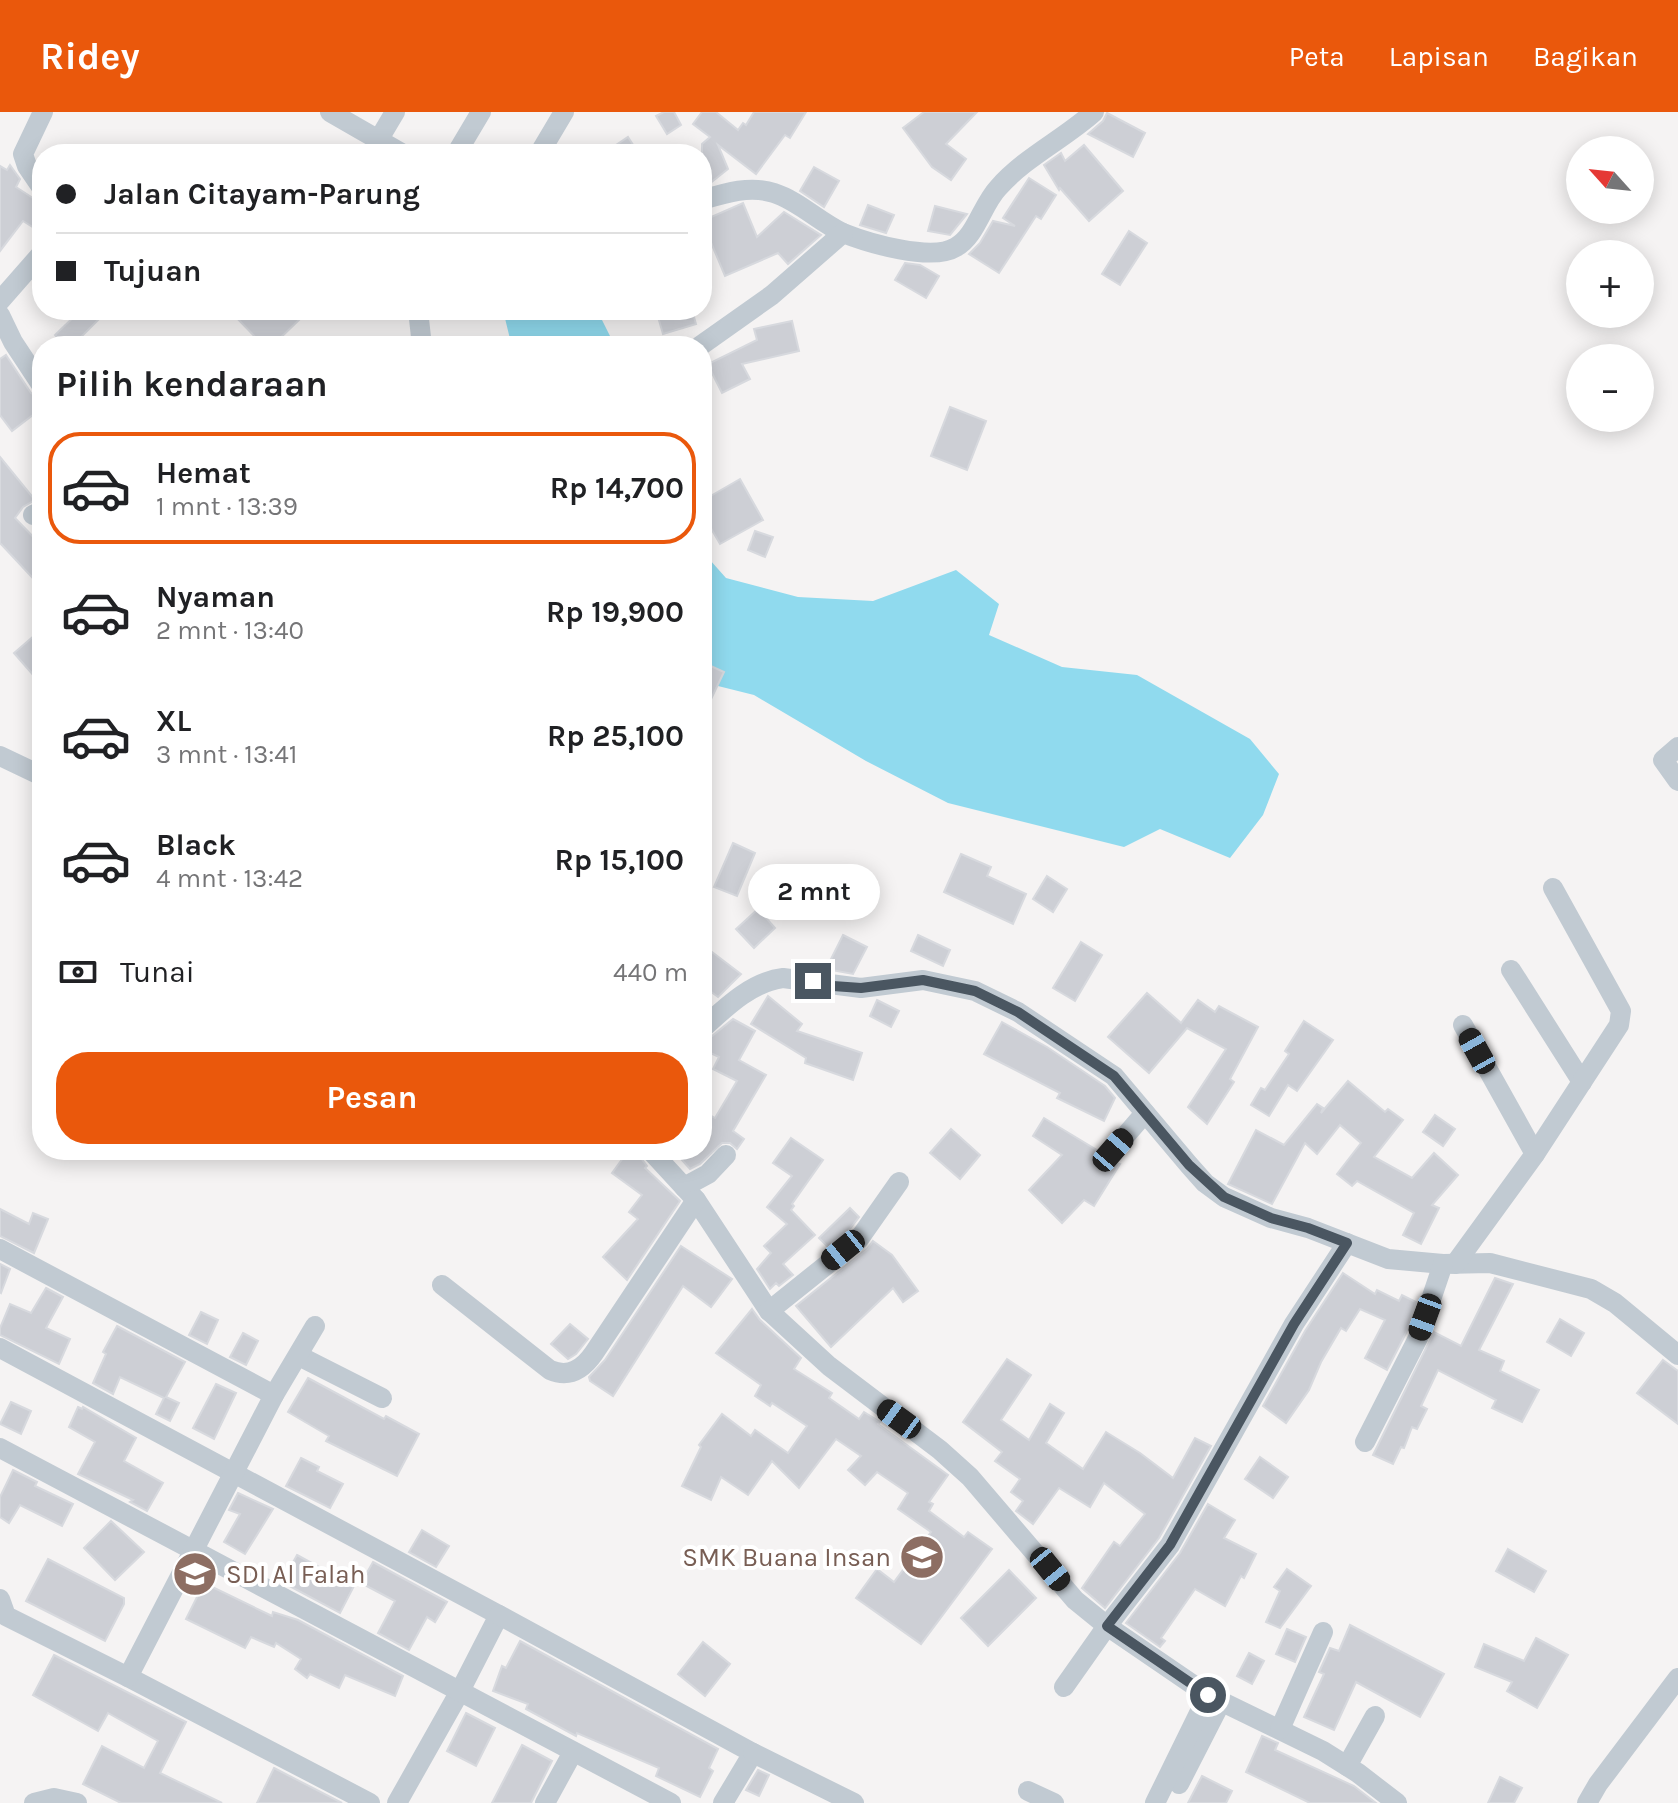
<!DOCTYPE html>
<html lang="id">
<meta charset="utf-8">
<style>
:root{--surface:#fff;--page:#f2f2f2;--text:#202124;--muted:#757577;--line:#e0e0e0;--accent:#ea580c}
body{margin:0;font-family:Karla,sans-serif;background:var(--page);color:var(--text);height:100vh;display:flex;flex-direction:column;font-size:30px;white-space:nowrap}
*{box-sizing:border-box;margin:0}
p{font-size:26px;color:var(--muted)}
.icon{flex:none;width:44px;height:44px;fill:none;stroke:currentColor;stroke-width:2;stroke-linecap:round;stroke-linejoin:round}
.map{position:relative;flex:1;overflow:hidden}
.panel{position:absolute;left:32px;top:224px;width:680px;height:824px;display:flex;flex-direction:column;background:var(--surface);border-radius:32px;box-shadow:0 4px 20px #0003}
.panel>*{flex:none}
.banner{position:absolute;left:32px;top:32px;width:680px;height:176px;border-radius:32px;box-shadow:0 4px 20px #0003;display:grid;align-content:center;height:176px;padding:0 24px;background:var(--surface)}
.needle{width:52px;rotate:297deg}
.tools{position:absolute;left:1566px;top:24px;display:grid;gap:16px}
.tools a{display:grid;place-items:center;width:88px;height:88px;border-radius:50%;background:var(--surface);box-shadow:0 4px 20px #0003;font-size:40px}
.end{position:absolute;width:36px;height:36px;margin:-18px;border:10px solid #4a5661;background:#fff;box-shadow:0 0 0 4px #fff}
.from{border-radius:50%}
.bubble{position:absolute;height:56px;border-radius:28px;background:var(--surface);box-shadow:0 4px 20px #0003;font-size:26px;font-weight:700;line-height:56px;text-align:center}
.car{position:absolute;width:24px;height:48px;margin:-24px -12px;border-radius:10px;box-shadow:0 0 6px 2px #0007;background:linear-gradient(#222 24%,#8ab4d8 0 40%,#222 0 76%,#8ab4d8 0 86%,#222 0)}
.banner b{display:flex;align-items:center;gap:28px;height:76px;font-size:30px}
.banner b+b{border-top:2px solid var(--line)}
.banner i{width:20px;height:20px;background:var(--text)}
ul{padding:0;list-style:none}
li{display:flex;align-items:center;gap:24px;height:112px;margin:0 16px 12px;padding:0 8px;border:4px solid transparent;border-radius:32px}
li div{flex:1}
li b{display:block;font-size:30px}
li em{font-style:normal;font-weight:700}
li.on{border-color:var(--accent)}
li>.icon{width:72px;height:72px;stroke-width:1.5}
h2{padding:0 24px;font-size:36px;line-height:96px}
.pay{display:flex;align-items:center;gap:20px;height:88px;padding:0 24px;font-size:30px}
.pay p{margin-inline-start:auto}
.button{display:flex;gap:16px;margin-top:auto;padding:16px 24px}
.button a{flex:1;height:92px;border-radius:32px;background:var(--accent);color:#fff;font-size:32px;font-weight:700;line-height:92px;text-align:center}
header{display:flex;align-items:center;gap:48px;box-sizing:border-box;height:112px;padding:0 40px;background:var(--accent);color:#fff}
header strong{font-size:38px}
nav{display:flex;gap:44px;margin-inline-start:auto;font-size:28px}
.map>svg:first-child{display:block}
</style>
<header>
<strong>Ridey</strong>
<nav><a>Peta</a><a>Lapisan</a><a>Bagikan</a></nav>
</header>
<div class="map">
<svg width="1678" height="1691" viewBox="0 0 1678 1691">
<rect width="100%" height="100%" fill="#f5f3f3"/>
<!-- water -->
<g fill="#90daee">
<path d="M503 198H597L615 234H502L510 227Z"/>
<path d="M702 439 726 466 798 485 873 489 956 458 999 492 989 523 1062 555 1137 563 1250 627 1279 662 1263 703 1230 746 1160 717 1124 735 948 691 866 649 754 583 702 570Z"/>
</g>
<!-- building -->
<g fill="#cdcfd5" stroke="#d7d9de" stroke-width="2">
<path d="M664 0H674L681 13 667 22 656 4Z"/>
<path d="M702 0H716L738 18 743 11 746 13 754 0H806L790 26 785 23 756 62 718 33 728 57 709 72 702 74V32L710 25 693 12Z"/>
<path d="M924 0H977L946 32 966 47 951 68 932 55 903 16Z"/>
<path d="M1107 1 1145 21 1133 45 1088 22 1103 9Z"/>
<path d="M628 25 639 42H622L616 33Z"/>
<path d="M1084 33 1123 79 1089 109 1060 76 1059 78 1044 53 1061 41 1065 49Z"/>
<path d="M10 53 20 67 16 75 42 92V121L23 109 0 139V54L7 58Z"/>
<path d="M814 55 839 69 824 95 800 79Z"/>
<path d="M1029 66 1056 83 1041 107 1036 104 999 161 969 142 980 131 993 109 1015 114 1003 106Z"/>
<path d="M743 91 757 125 784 100 821 123 788 152 778 141 725 164 702 109Z"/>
<path d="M868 93 894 103 886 121 860 113Z"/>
<path d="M935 94 967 102 950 123 928 119Z"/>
<path d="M1129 119 1147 131 1120 173 1102 162Z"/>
<path d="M905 151 920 153 939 164 926 186 895 168Z"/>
<path d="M81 198H108L72 234H66L55 223Z"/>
<path d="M229 198H291L300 207 272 234H264Z"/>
<path d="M656 198H692L696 212 663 222Z"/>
<path d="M792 209 799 239 742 252 750 267 722 281 711 259 703 261 702 255 757 228 754 217Z"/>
<path d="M6 243 31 281 42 287V296L12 319 0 303V247Z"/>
<path d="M950 295 986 309 967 358 931 344Z"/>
<path d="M0 345 35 388 23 395 15 406 42 434V476L0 431Z"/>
<path d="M740 367 763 408 720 432 702 401V389Z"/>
<path d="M755 419 773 425 765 445 748 438Z"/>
<path d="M42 517V573L14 541Z"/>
<path d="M702 550 724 560 702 606Z"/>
<path d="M733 731 755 741 737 784 714 775Z"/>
<path d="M961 742 991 755 987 764 1026 782 1013 812 944 780Z"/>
<path d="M1047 764 1067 777 1053 800 1033 787Z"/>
<path d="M758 797 775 816 754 836 736 817Z"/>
<path d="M843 823 867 835 853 862 826 857Z"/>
<path d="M918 823 950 838 943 854 911 839Z"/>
<path d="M1081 830 1102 843 1075 889 1053 876Z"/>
<path d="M712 840 741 862 718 885 702 873V849Z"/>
<path d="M1147 881 1181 911 1198 888 1215 900 1219 894 1258 915 1230 967 1234 970 1207 1012 1188 995 1226 937 1187 916 1149 961 1108 925Z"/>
<path d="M768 884 802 912 797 919 862 941 853 968 805 951 806 946 751 912Z"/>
<path d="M877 888 899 899 891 915 870 904Z"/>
<path d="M733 907 755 919 739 948 766 963 733 1019 744 1027 737 1037 730 1031H722L700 1052 690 1057 673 1038H702V1029L708 1018 702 1014V1010L708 1002 715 1006 737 969 713 957 719 945 702 937 706 929Z"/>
<path d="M1304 909 1333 928 1297 979 1288 973 1269 1004 1251 993 1261 976 1265 978 1289 942 1285 939Z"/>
<path d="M1002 910 1047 935 1105 974 1115 986 1104 1009 1057 986 1060 981 984 942Z"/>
<path d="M1348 969 1385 1000 1388 997 1403 1008 1374 1045 1412 1066 1434 1041 1458 1063 1432 1093 1439 1096 1421 1132 1403 1123 1414 1101 1357 1069 1352 1074 1337 1062 1361 1031 1340 1013 1317 1042 1305 1031 1272 1092 1228 1072 1256 1018 1284 1033 1317 992 1323 996 1321 1001Z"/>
<path d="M1435 1003 1455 1017 1443 1034 1423 1020Z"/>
<path d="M1044 1006 1100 1040 1105 1048 1120 1052 1094 1094 1084 1088 1062 1111 1029 1078 1062 1043 1033 1024Z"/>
<path d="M951 1017 980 1043 960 1067 930 1041Z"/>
<path d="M791 1026 823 1048 792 1092 794 1094 791 1098 815 1123 783 1152 793 1163 779 1174 776 1171 770 1177 757 1157 771 1141 764 1134 787 1112 767 1095 792 1064 773 1051Z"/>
<path d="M629 1038 637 1041 647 1054 645 1056 680 1089 627 1168 603 1145 638 1107 629 1100 642 1083 612 1061Z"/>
<path d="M850 1096 859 1105 849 1118 828 1135 819 1126Z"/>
<path d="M0 1097 29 1112 33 1101 48 1107 34 1141 0 1124Z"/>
<path d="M873 1129 892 1143 918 1179 903 1190 893 1176 831 1235 796 1194 867 1137Z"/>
<path d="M681 1134 732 1167 711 1195 683 1174 613 1284 590 1269 589 1265 605 1248Z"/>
<path d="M0 1152 10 1157 1 1181 0 1180Z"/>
<path d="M1343 1161 1375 1182 1377 1178 1399 1189 1402 1183 1416 1190 1406 1221 1387 1258 1365 1246 1385 1208 1360 1197 1346 1219 1341 1216 1321 1250 1309 1278 1286 1311 1263 1294 1305 1219Z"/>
<path d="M1495 1166 1513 1172 1479 1238 1504 1249 1500 1259 1539 1278 1522 1310 1492 1296 1496 1288 1438 1258 1421 1294 1427 1297 1417 1317 1412 1315 1404 1336 1401 1335 1393 1352 1373 1343 1434 1220 1461 1234Z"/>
<path d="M46 1176 63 1185 46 1216 70 1227 59 1252 0 1223V1216L10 1192 31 1201Z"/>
<path d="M752 1197 760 1208 801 1246 794 1257 832 1281 829 1286 859 1307 864 1300 880 1310 878 1312 948 1363 929 1390 933 1392 929 1399 964 1425 968 1420 992 1437 921 1532 856 1486 877 1457 894 1470 931 1420 898 1397 908 1381 877 1360 865 1373 848 1358 861 1344 836 1327 799 1376 772 1349 748 1383 721 1365 711 1388 682 1374 701 1335 699 1333 722 1302 751 1324 755 1318 788 1341 807 1314 772 1291 770 1294 755 1284 761 1273 716 1241Z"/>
<path d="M201 1200 218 1208 207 1232 189 1223Z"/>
<path d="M1560 1207 1584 1221 1571 1244 1547 1230Z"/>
<path d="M570 1212 588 1227 576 1242 568 1247 551 1232Z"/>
<path d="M117 1214 185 1250 166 1285 179 1291 170 1309 156 1302 164 1286 120 1265 113 1282 93 1271 106 1242 103 1240Z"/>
<path d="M243 1221 258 1229 246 1253 230 1245Z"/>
<path d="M1007 1247 1031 1263 1001 1308 1029 1328 1050 1292 1064 1301 1046 1331 1083 1357 1106 1320 1140 1341 1173 1366 1195 1326 1211 1334 1159 1426 1105 1496 1082 1476 1114 1430 1120 1434 1145 1402 1104 1371 1090 1395 1059 1376 1033 1412 1016 1399 1023 1389 1011 1380 1020 1367 995 1349 1002 1340 963 1310Z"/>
<path d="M1663 1248 1678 1259V1312L1637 1281Z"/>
<path d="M308 1266 384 1307 386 1304 419 1322 397 1364 326 1329 329 1324 288 1300Z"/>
<path d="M216 1272 236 1281 214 1327 193 1316Z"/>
<path d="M11 1290 31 1299 21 1322 0 1312Z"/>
<path d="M78 1295 82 1297 83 1295 136 1326 124 1349 163 1371 147 1399 130 1390 133 1388 78 1362 95 1330 69 1315Z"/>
<path d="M1260 1345 1288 1365 1273 1386 1245 1367Z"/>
<path d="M301 1346 319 1355 317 1359 343 1372 330 1396 286 1374Z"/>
<path d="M13 1358 37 1370 35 1374 73 1392 62 1414 20 1393 9 1411 0 1405V1385Z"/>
<path d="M238 1381 273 1397 245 1442 224 1430 240 1402 229 1398Z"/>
<path d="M1208 1392 1235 1408 1224 1426 1256 1442 1244 1466 1241 1464 1225 1494 1195 1477 1161 1526 1165 1529 1160 1535 1126 1511 1180 1441Z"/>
<path d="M111 1409 144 1440 115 1468 84 1436Z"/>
<path d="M422 1418 449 1434 436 1455 409 1440Z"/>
<path d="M1508 1437 1546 1459 1534 1480 1496 1459Z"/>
<path d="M297 1443 354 1474 340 1501 282 1470Z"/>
<path d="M48 1447 124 1486V1492L105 1529 26 1489Z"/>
<path d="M373 1450 447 1490 435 1510 427 1505 409 1538 378 1521 395 1489 361 1471Z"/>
<path d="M1287 1457 1311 1474 1280 1516 1266 1510 1280 1479 1274 1475Z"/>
<path d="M1009 1458 1036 1486 988 1534 961 1506Z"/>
<path d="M204 1471 272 1504 273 1500 298 1508 403 1564 395 1584 345 1563 339 1576 310 1562 307 1566 295 1557 301 1547 276 1531 274 1535 251 1525 245 1536 186 1507Z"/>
<path d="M1350 1513 1444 1562 1420 1605 1356 1570 1334 1618 1304 1605 1324 1562 1319 1560 1330 1536 1339 1539Z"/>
<path d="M1287 1517 1306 1525 1295 1550 1276 1542Z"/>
<path d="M1536 1526 1568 1543 1537 1596 1507 1579 1512 1570 1475 1555 1484 1532 1524 1549Z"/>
<path d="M520 1529 718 1637 709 1656 713 1659 700 1685 656 1664 659 1656 577 1621 576 1624 526 1597 528 1592 493 1579 502 1554 506 1556Z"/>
<path d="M703 1530 730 1552 705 1584 678 1562Z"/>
<path d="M1249 1541 1264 1549 1252 1572 1237 1564Z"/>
<path d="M54 1543 186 1610 160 1661 222 1691H121L83 1672 102 1634 144 1656 158 1629 108 1601 98 1619 33 1583Z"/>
<path d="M466 1601 495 1616 476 1654 447 1639Z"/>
<path d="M1262 1624 1278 1631 1275 1638 1354 1674 1376 1691H1310L1246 1660Z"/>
<path d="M522 1633 552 1649 531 1691H492Z"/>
<path d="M274 1656 342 1691H257Z"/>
<path d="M758 1658 769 1663 759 1684 746 1678Z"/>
<path d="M1202 1664 1232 1679 1226 1691H1188Z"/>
<path d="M1500 1665 1522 1676 1514 1691H1488Z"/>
</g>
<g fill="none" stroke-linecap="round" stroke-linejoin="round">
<!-- minor -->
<g stroke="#c1cad2" stroke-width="20">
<path d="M330 0 403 42"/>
<path d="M379 27 395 0"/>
<path d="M456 42 481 0"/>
<path d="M539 42 564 0"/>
<path d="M42 76 27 54 23 42 43 0"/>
<path d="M702 88C725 81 750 73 774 81 799 89 819 110 843 121 868 131 932 150 956 135 976 124 982 93 998 76 1025 45 1064 27 1094 0"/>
<path d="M0 189 42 141"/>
<path d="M418 198 422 234"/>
<path d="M0 203 13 230 42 274"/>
<path d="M700 234 772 183 843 121"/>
<path d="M33 403 42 399"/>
<path d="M1678 635 1663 648 1678 669"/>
<path d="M0 644 42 664"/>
<path d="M1511 858 1582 970"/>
<path d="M1463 913 1535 1042"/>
<path d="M702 917C725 896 751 870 783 866L861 876 923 868 975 879 1018 900 1114 964 1189 1053 1205 1071 1224 1085 1271 1106 1308 1116 1388 1147 1443 1152 1490 1151 1591 1177 1615 1191 1678 1243"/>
<path d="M650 1038 696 1088 769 1199 829 1254 940 1338 970 1365 1075 1488 1107 1514 1208 1583 1323 1639 1358 1661 1397 1691"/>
<path d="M1113 1038 1145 1001"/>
<path d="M684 1075 708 1062 726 1043"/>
<path d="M0 1137 274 1283"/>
<path d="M1455 1152 1535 1042 1619 913 1621 899 1553 776"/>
<path d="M442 1173 550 1258C569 1266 583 1257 594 1241L696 1088"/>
<path d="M769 1199 859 1127 899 1070"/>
<path d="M0 1236 499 1503 459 1581 397 1691"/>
<path d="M299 1244 382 1286"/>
<path d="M1365 1330 1418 1226 1443 1152"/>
<path d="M0 1336 671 1691"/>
<path d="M0 1487 6 1504 128 1565 370 1691"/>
<path d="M499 1503 753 1641 723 1691"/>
<path d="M128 1565 274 1283 315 1214"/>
<path d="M1064 1575 1107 1514 1170 1433 1294 1212 1347 1131"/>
<path d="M1280 1617 1323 1520"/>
<path d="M753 1641 854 1691"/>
<path d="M1347 1654 1375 1604"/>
<path d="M1179 1672 1221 1590"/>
<path d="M1028 1679 1054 1691"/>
<path d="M34 1691 54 1686 77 1691"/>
<path d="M545 1691 573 1640"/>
<path d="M1155 1691 1208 1583"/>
<path d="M1587 1691 1598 1672 1678 1566"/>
</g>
</g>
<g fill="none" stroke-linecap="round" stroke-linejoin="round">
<!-- route -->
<path stroke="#4a5661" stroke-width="10" d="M813 869 833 874 861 876 923 868 975 879 1018 900 1114 964 1189 1053 1224 1085 1271 1106 1308 1116 1347 1131 1294 1212 1170 1433 1107 1514 1208 1583"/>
</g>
<!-- icons -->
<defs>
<g id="school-disc" transform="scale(2.3)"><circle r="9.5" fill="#8d6e63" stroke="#fff"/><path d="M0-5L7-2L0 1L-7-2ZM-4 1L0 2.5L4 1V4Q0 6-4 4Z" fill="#fff"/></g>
</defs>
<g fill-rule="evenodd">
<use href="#school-disc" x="922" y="1445"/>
<use href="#school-disc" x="195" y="1462"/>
</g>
<g text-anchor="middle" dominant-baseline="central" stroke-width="8" stroke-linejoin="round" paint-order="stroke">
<!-- education labels -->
<g font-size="26" fill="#785e54" stroke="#fff" text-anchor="end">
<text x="891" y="1445">SMK Buana Insan</text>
<text x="226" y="1462" text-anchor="start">SDI Al Falah</text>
</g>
</g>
</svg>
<div class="tools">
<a><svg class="needle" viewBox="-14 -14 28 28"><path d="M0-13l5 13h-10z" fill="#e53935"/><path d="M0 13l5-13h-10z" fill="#757577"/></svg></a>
<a>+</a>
<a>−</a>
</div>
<i class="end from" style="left:1208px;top:1583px"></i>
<i class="end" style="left:813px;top:869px"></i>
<div class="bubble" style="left:748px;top:752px;width:132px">2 mnt</div>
<i class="car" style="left:1477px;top:939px;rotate:331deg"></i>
<i class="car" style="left:1113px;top:1038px;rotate:41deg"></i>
<i class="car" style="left:843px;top:1138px;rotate:231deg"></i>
<i class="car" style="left:1425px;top:1205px;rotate:200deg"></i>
<i class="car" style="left:899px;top:1307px;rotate:306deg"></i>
<i class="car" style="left:1050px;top:1457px;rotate:141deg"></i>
<div class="banner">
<b><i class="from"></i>Jalan Citayam-Parung</b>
<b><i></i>Tujuan</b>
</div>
<section class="panel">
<h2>Pilih kendaraan</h2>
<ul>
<li class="on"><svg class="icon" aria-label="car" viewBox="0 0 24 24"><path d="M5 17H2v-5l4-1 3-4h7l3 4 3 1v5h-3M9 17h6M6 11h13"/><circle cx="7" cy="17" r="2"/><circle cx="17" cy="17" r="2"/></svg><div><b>Hemat</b><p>1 mnt · 13:39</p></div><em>Rp 14,700</em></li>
<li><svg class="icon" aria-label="car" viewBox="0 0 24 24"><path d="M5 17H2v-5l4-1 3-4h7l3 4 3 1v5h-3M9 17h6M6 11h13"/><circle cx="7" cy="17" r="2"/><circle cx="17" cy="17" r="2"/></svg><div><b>Nyaman</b><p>2 mnt · 13:40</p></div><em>Rp 19,900</em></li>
<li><svg class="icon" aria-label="car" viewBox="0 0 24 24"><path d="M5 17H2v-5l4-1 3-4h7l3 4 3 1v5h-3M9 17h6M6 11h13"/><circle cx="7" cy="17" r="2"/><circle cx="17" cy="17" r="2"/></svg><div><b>XL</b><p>3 mnt · 13:41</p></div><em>Rp 25,100</em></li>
<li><svg class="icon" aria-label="car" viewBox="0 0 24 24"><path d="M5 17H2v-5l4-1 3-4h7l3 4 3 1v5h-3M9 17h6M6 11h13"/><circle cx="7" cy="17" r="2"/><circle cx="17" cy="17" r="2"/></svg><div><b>Black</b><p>4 mnt · 13:42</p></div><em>Rp 15,100</em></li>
</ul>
<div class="pay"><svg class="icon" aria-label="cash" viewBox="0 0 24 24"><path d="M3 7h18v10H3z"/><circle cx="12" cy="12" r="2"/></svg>Tunai<p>440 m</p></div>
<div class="button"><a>Pesan</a></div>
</section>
</div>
